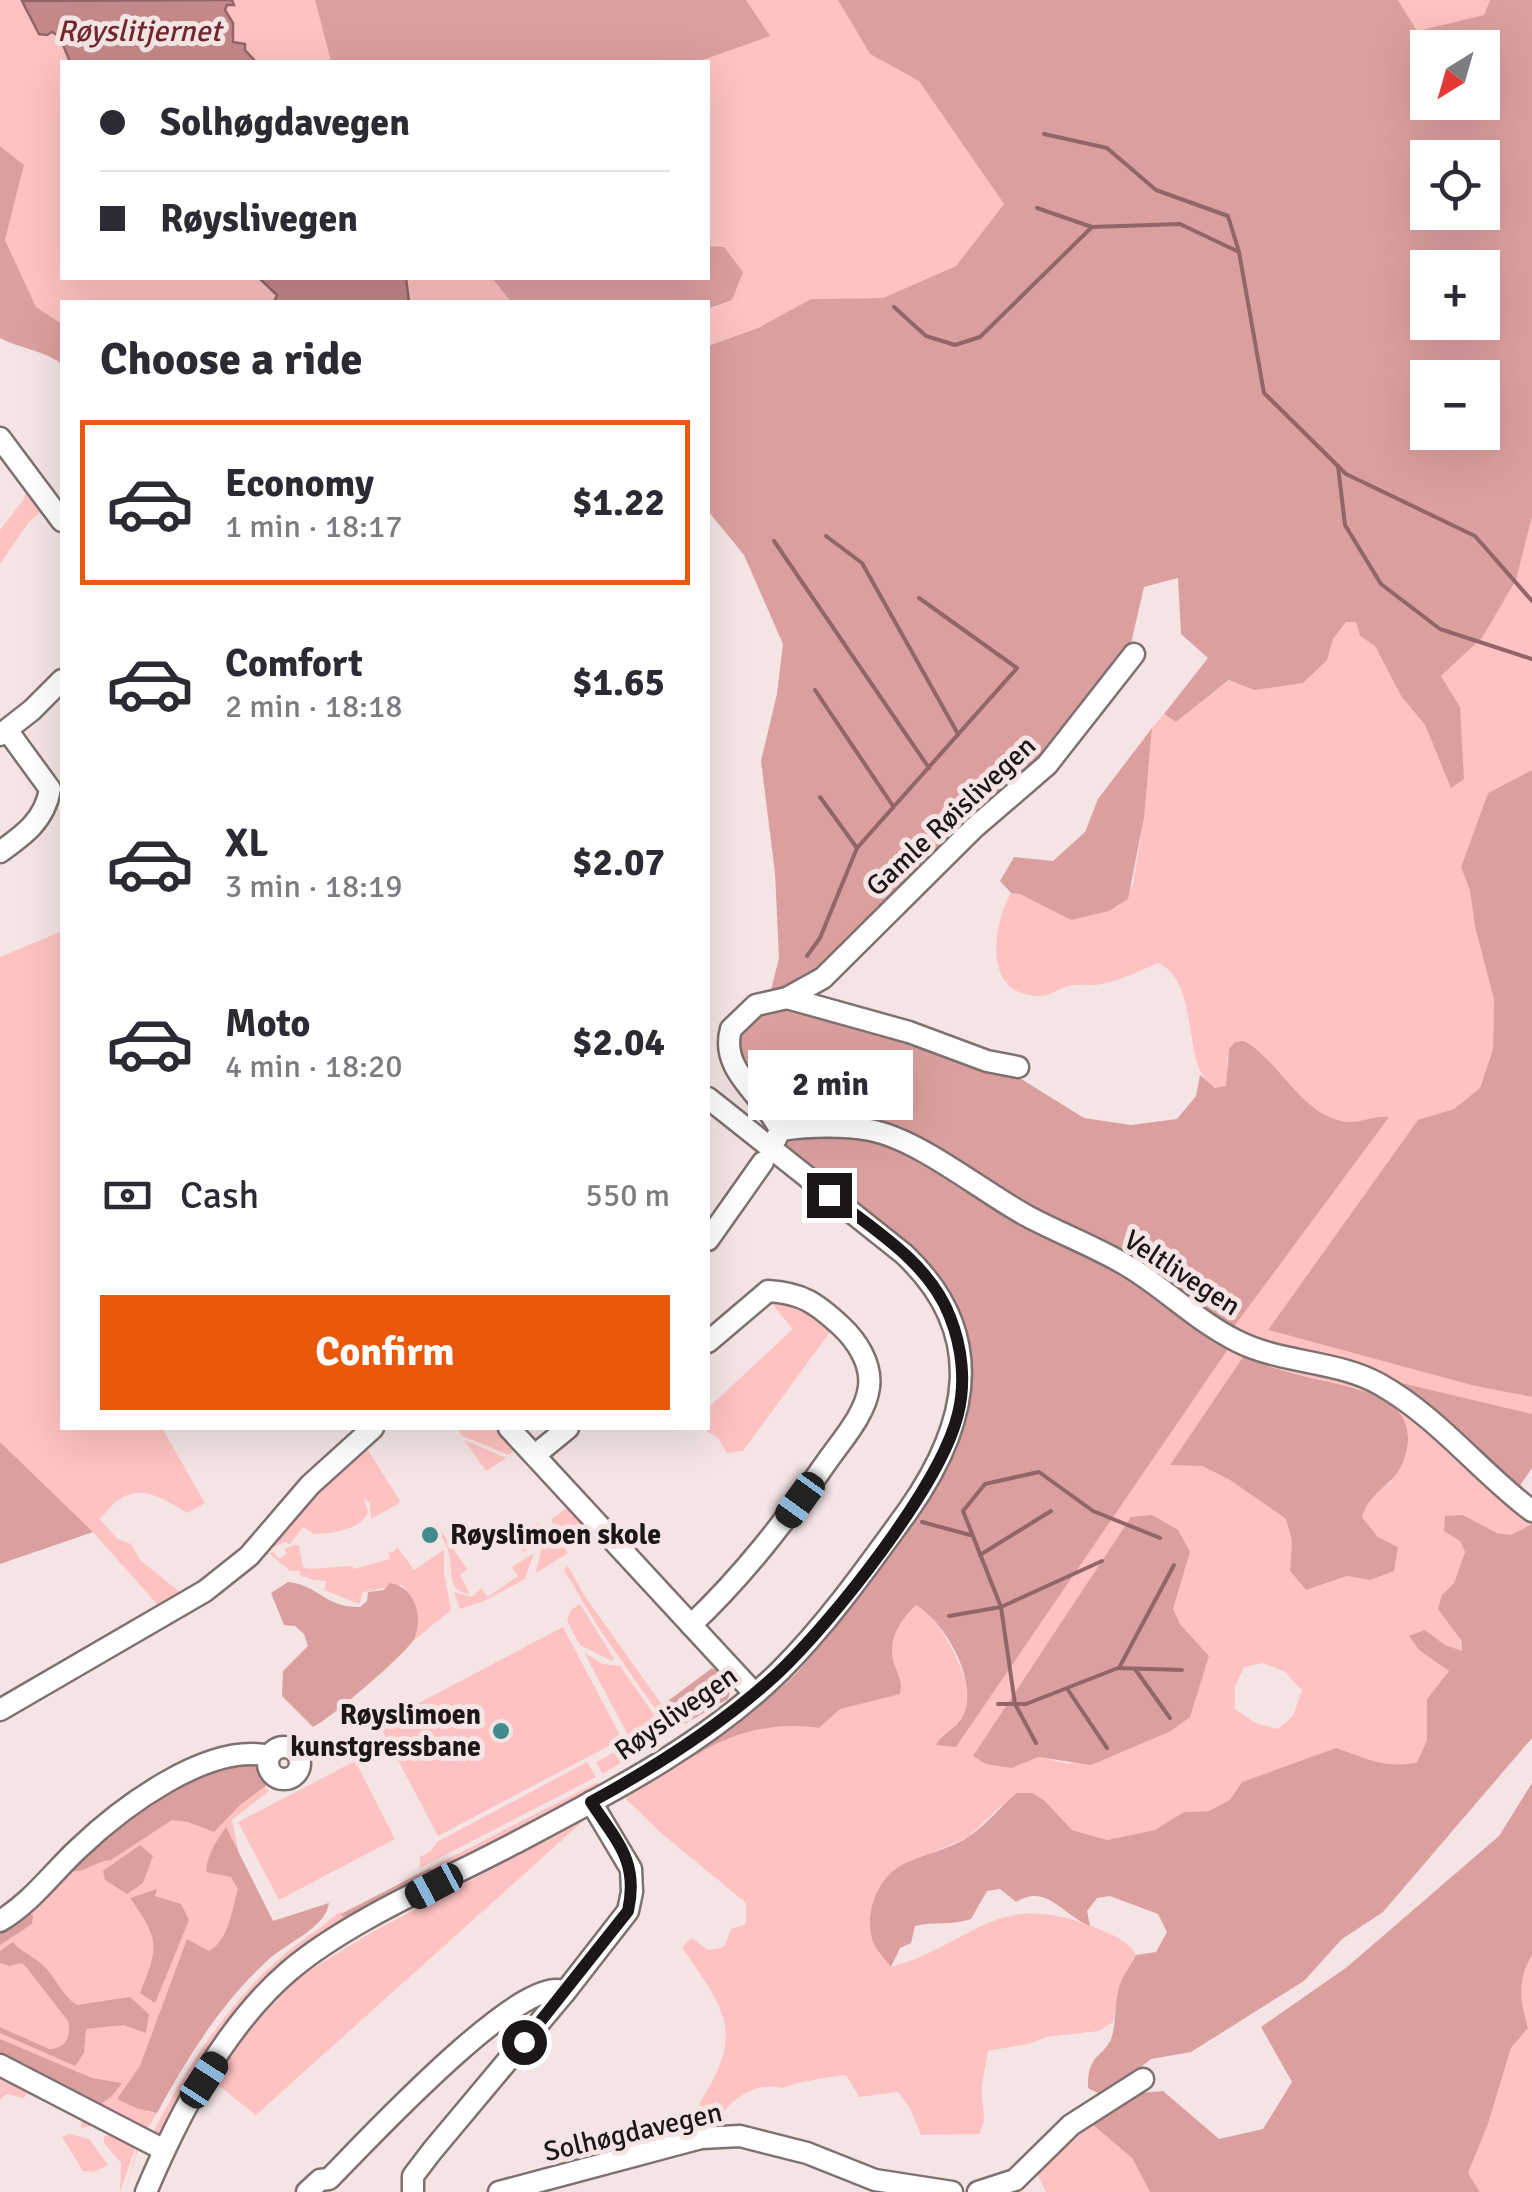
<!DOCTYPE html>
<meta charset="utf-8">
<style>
:root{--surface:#fff;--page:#f7f7f7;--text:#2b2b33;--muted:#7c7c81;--line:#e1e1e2;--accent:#ea580c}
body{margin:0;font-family:Signika,sans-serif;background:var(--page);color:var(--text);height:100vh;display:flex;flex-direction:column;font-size:38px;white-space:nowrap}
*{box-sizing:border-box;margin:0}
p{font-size:32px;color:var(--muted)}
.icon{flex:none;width:55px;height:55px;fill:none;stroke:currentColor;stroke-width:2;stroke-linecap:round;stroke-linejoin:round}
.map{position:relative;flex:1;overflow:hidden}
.details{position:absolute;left:60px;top:300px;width:650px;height:1130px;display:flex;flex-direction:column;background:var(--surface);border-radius:0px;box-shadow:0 10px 40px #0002}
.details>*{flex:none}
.guide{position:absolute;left:60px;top:60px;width:650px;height:220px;border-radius:0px;box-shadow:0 10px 40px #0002;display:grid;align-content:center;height:220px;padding:0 40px;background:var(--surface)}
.needle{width:65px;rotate:217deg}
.controls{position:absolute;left:1410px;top:30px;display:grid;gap:20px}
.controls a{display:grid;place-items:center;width:90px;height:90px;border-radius:0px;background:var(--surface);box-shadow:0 10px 40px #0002;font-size:50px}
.end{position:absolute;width:45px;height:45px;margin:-22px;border:12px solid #1c1717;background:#fff;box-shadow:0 0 0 5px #fff}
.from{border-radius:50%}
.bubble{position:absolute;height:70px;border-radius:0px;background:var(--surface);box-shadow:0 10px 40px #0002;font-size:32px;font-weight:800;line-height:70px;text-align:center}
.car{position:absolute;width:30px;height:60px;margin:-30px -15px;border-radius:12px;box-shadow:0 0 8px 2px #0007;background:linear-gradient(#222 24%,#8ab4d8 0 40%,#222 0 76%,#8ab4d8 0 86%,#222 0)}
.guide b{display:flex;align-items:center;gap:35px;height:95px;font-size:38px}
.guide b+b{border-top:2px solid var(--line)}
.guide i{width:25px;height:25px;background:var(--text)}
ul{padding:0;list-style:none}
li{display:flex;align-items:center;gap:30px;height:165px;margin:0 20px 15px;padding:0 20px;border:5px solid transparent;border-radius:0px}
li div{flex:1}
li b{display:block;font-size:38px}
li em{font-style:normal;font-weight:800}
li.current{border-color:var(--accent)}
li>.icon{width:90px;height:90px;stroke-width:1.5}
h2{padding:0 40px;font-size:45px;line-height:120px}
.pay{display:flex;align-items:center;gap:25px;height:110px;padding:0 40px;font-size:38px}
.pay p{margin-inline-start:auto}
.cta{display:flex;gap:20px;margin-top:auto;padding:20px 40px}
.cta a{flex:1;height:115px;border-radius:0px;background:var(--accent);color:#fff;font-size:40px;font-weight:800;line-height:115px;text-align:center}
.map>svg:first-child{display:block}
</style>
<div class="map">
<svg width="1532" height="2192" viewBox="0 0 1532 2192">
<rect width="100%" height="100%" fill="#f4e5e4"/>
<!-- green -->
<g fill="#fdc2c1" fill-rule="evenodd">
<path d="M0 0H27L22 2 34 27 60 37 70 62H62V278H259L277 295 274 302H62V324L36 307 5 240 24 165 0 146Z"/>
<path d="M232 0H315L331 62H256C239 48 222 30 227 5H234Z"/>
<path d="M746 0H838L870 54 919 80 1004 204 956 266 883 298 811 299 758 328 708 346V310L732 300 724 247 708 246V62H697L769 35Z"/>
<path d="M1398 0H1490L1484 15 1416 32Z"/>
<path d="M406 278H492L511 302H409Z"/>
<path d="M26 487 56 528 40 512 28 523 0 564V530L24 499Z"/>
<path d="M1532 517V770L1488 793 1461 867 1470 891 1475 927 1494 1001 1493 1049 1480 1088 1454 1109 1418 1121 1268 1330 1475 1386 1532 1397V1414L1389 1380 1230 1332 1388 1117C1374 1116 1362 1123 1348 1122 1312 1118 1283 1078 1259 1053L1227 1056V1086L1221 1089C1177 1080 1205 984 1158 963 1141 970 1124 979 1107 983 1094 987 1082 983 1069 986 1059 988 1051 996 1040 996 982 996 992 927 1011 893H1020L1071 920 1119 906 1133 884 1144 818 1152 728 1164 714 1176 722 1230 680 1254 690 1327 660 1333 639 1346 622H1356L1360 636 1375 646 1401 696 1425 725 1451 787 1460 707 1441 676 1482 638 1516 580Z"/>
<path d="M62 931V1428H162L205 1503 187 1513C166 1500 141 1482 117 1501 111 1506 106 1513 99 1519L118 1539 131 1544 140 1560 186 1597 165 1613 93 1532 0 1442V957Z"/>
<path d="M782 1302 797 1306 831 1325 830 1332 743 1451 727 1453 718 1438 702 1428H708V1408L793 1329 771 1303Z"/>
<path d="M1176 1309 1390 1396 1532 1517V1524L1512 1535 1497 1533 1463 1515 1460 1541 1465 1552 1454 1583 1442 1595C1448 1614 1461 1634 1462 1652L1445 1645 1425 1630 1438 1662 1450 1671 1427 1699V1741L1417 1762C1387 1770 1364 1757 1336 1748L1242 1782 1231 1800 1209 1811 1184 1812 1155 1830 1107 1840 1072 1830 1045 1801 1001 1806 968 1837 895 1869 883 1882 891 1967C974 1944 994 1889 1091 1926 1108 1933 1127 1939 1136 1955L1120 1984 1113 2022 1099 2031 1046 2037 1032 2043 988 2051C986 2062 984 2073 982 2085 980 2104 989 2117 979 2134L921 2135 910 2108 898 2092 859 2097 846 2075C835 2076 791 2083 783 2088 753 2082 735 2097 717 2120L699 2104C746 2030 725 2012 682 1947L692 1938 708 1950 724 1947 731 1929 746 1924V1903L660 1832 622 1795 691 1750 697 1755C731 1732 778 1721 819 1728L839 1709 900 1693C903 1679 898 1676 894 1663 887 1639 900 1621 916 1605 933 1615 941 1629 951 1647 968 1681 983 1712 941 1736L956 1747 1227 1349 1205 1336ZM1243 1357 1302 1376 1361 1389 1391 1482 1367 1499 1362 1517 1378 1537 1398 1547 1370 1580 1347 1576 1306 1590 1290 1571 1292 1541 1286 1519 1230 1480 1202 1466 1171 1464ZM1172 1609 1180 1624 1209 1656 1190 1716 1171 1731 1069 1764 1038 1757ZM1263 1663 1285 1672 1302 1690 1293 1716 1278 1729 1255 1723 1235 1709V1687L1244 1667Z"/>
<path d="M457 1428H500L504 1439 514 1450 509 1455 462 1436Z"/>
<path d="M464 1440 506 1458 486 1471Z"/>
<path d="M364 1444 400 1501 398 1504 371 1519 370 1503 364 1499 368 1512C360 1531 332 1533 314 1534L303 1527 290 1544 285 1542 266 1550 270 1534Z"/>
<path d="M565 1509H573L593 1533 574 1548 568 1545 551 1520Z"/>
<path d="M539 1522 536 1543 523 1552 512 1536Z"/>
<path d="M436 1523 467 1569 460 1575 470 1594C447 1592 453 1572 449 1554 447 1543 438 1534 436 1523Z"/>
<path d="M550 1526 568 1553 536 1573 544 1536Z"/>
<path d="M295 1545H299L303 1567 308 1569 352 1566 353 1569 390 1559 388 1551 393 1553 397 1547 414 1570 444 1550V1573L451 1610 413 1641C419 1617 419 1602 401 1585L363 1592 359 1604 324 1590 327 1581 313 1580 300 1575V1571H290L269 1553 274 1552 279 1559 287 1554 284 1549Z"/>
<path d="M534 1553 525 1579 484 1601 460 1609 454 1592 472 1597 481 1588 488 1597 518 1576 512 1567Z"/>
<path d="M568 1566 584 1595 662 1705 656 1710 600 1630 564 1570Z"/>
<path d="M580 1604 614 1659 612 1661 580 1645 567 1621 571 1610Z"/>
<path d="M563 1627 622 1739 438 1836 379 1724Z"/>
<path d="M584 1652 602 1664 620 1666 657 1719 662 1736 603 1774 596 1762 632 1743Z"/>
<path d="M240 1760 269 1791 232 1820 261 1960 204 2020 147 2112 157 2113 144 2135 0 2065V1922L62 1873Z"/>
<path d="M355 1761 395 1839 279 1900 238 1822Z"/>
<path d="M587 1762 596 1777 420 1868V1857L431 1851 437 1842Z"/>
<path d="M598 1782 594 1793 436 1875 430 1868Z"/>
<path d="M582 1822 256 2115 214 2082 250 2028 303 1974 374 1931Z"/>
<path d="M342 1911 341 1914 357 1913 297 1957 162 2133 151 2136C193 2056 241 1980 317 1930 326 1924 332 1916 342 1911Z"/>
<path d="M1532 1955V2192H1480L1468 2173 1488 2124 1511 2048 1528 2028C1520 2000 1517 1981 1532 1955Z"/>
<path d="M0 2071 94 2125 81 2128 82 2120 27 2093 24 2098 7 2094 0 2099Z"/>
<path d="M1092 2124 1132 2158 1150 2192H1046L1036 2171Z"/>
<path d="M111 2133H114L138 2149 126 2192 137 2148 115 2136 135 2149 120 2192 121 2163 104 2143V2137Z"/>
<path d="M69 2134 89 2139 108 2165 93 2172 83 2171 62 2137Z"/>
</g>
<!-- forest -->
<g fill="#dc9f9f" fill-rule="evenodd">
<path d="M315 0H746L770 36 697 62H331Z"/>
<path d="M838 0H1398L1417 31 1484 15 1490 0H1532V517L1516 580 1482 638 1441 676 1460 707 1464 779 1451 788 1425 725 1401 696 1375 646 1360 636 1356 622H1346L1333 639 1327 660 1303 683 1254 690 1229 680 1176 722 1164 714 1208 658 1181 634 1178 578 1144 587 1129 652 1056 749 893 892 890 901 815 978 770 994 779 958 775 873 761 761 777 694 783 644 744 555 708 511V346L758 328 811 299 883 298 956 266 1004 204 919 81 870 54ZM1428 48H1482V102H1428ZM1428 158H1482V212H1428ZM1428 268H1482V322H1428ZM1428 378H1482V432H1428Z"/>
<path d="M0 146 24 165 5 240 36 307 62 324V364C43 350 21 349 0 338Z"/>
<path d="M708 246 724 247 743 272 732 300 708 309V302H511L492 278H708Z"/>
<path d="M1152 728 1144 818 1128 899 1109 911 1071 920 1020 894 1011 893 1000 881 1014 857 1053 861 1085 832 1098 799Z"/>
<path d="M1532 770V1397L1475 1386 1268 1330 1418 1120 1454 1109 1480 1088 1493 1049 1494 1000 1475 927 1470 891 1461 867 1488 793Z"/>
<path d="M778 1008 801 1010 1010 1072 1084 1118 1131 1125 1177 1119 1196 1096 1200 1075 1215 1088 1226 1086 1229 1049 1235 1042 1244 1041C1280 1061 1299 1112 1342 1121 1358 1125 1373 1115 1389 1117L1230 1332 987 1185 902 1127 838 1117 797 1119 783 1113 743 1067 737 1036 755 1014Z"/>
<path d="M794 1134H872L1082 1247 1176 1309 1205 1336 1228 1349 956 1747 936 1745C943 1732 956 1729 963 1716 980 1683 945 1622 916 1605 900 1621 887 1639 894 1663 898 1676 903 1679 900 1694L840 1709 819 1728C778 1721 731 1732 697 1755L691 1753C729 1725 799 1685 818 1643L943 1471 960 1431 965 1414 957 1315 786 1153 788 1140Z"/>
<path d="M1243 1357C1262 1364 1282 1371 1303 1376 1348 1388 1429 1393 1403 1462 1393 1487 1370 1490 1362 1517L1378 1537 1398 1547 1394 1571 1370 1580 1347 1576 1306 1590 1290 1571 1292 1541 1286 1519 1230 1480 1202 1466 1170 1465Z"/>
<path d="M1389 1380 1532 1414V1468L1515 1493Z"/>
<path d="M0 1442 93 1532 0 1564Z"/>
<path d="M1152 1515 1178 1530 1190 1552 1173 1609 1180 1624 1209 1656 1190 1717 1171 1731 1091 1765 1038 1757 1012 1768 986 1764 973 1756 1131 1517Z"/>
<path d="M1463 1515 1497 1533 1511 1535 1532 1524V1738L1383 1912 1342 1939 1304 1981 1191 2052 1151 2059 1104 2096 1088 2088C1087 2050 1108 2058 1113 2032 1116 2017 1115 1999 1120 1984 1124 1974 1131 1965 1136 1955L1156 1952 1167 1932 1158 1914 1110 1896 1097 1898 1087 1911 1090 1926C1062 1915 1047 1883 1016 1902L1000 1889 987 1891 971 1919C951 1926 934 1921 915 1926L911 1943 900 1948 891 1967C885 1959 877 1951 873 1942 864 1916 876 1880 900 1866 922 1854 950 1850 971 1835 988 1823 1001 1806 1017 1793H1032L1045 1801 1072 1830 1107 1840 1155 1830 1184 1812 1209 1811 1230 1800 1242 1782 1336 1748C1364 1757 1387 1770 1417 1762L1427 1740V1699L1449 1671 1419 1650 1409 1636 1425 1630 1445 1645 1462 1651 1461 1640 1438 1609 1442 1595 1454 1583 1465 1552 1460 1541 1444 1531 1445 1516Z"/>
<path d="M288 1582C319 1585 325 1608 360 1607L367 1601 368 1592 384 1590 390 1583C415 1587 424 1617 414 1639 408 1652 329 1720 313 1727L282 1696 283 1671 308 1646 304 1634 295 1626 284 1625 271 1593Z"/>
<path d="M712 1668 724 1673 732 1686 728 1699 674 1730 656 1710Z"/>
<path d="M255 1763 271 1782 240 1805 214 1832 188 1822 172 1820 111 1860C93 1861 84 1876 65 1870L89 1842 208 1767Z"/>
<path d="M1532 1783V1955C1517 1981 1520 2000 1528 2028L1511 2048 1488 2124 1468 2173 1480 2192H1150L1132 2158 1092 2124 1137 2093 1163 2091 1219 2139 1263 2129 1292 2082 1261 2027 1347 1967 1499 1836Z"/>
<path d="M226 1827 273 1921 329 1903C326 1928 286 1943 268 1960 221 2003 187 2058 157 2113L136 2108 117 2099 140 2066 187 1939 209 1951C229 1940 232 1909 238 1889L231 1877 206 1872C207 1855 216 1841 226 1827Z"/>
<path d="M140 1845 153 1856 143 1883 127 1894 105 1880 103 1871Z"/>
<path d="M430 1868 436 1875 357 1913 343 1917 341 1914Z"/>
<path d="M157 1889 155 1896 181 1904 189 1920 155 2003 140 1993C159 1947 160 1940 130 1898Z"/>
<path d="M27 1911 33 1916 32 1924 0 1945V1925Z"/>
<path d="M13 1942C21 1952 30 1954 39 1962 55 1974 60 1994 77 2005L130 1997 149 2014 146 2033 123 2025 86 2029 84 2053 75 2066 0 2033V2027L49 2049C65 2049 72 2037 68 2021L27 1968 22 1963 9 1966 0 1963V1951Z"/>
<path d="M0 2039 92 2078 122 2083 112 2096 93 2110 0 2061Z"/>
</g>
<!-- water -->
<g fill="#c48888" stroke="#926666" stroke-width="2.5">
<path d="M222 0H232L234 5H227L225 10 233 23V42L245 44V50L256 62H70L60 37 52 32 47 35 39 34 22 1Z"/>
<path d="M259 278H406L409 302H274L277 295Z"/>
</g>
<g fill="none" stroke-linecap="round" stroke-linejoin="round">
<!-- stream -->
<g stroke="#926666" stroke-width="4">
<path d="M1044 134 1107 148 1156 190 1228 216 1239 252 1264 393 1346 474 1475 536 1532 601"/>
<path d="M1037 208 1092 227"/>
<path d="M894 307 926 336 955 345 980 337 1092 227 1180 224 1239 252"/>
<path d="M1338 466 1345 525 1381 584 1440 629 1532 659"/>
<path d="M826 536 862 563 958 734"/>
<path d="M774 541 929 768"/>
<path d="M815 690 893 806"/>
<path d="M820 797 857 848"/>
<path d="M807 956 820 938 857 848 1017 668 919 598"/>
<path d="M922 1522 970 1535"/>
<path d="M980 1555 1051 1511"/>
<path d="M949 1616 1001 1607 1102 1561"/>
<path d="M1120 1666 1174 1565"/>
<path d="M1135 1669 1170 1718"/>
<path d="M1068 1690 1107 1748"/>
<path d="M998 1704H1026L1118 1668 1182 1670"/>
<path d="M1036 1743 1015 1704 1001 1607 963 1511 985 1484 1039 1472 1093 1511 1160 1538"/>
</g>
<!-- minor casing -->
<g stroke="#7e7170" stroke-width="25">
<g id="minor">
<path d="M0 438 62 521"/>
<path d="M0 735 32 710 62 680"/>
<path d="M0 852C24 835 45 820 50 789L7 730"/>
<path d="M787 998 909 1032 987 1061 1018 1067"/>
<path d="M780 1130C809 1126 841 1125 870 1130 921 1140 982 1192 1029 1217 1063 1235 1099 1248 1131 1268 1168 1291 1197 1321 1237 1341 1282 1364 1338 1360 1381 1385 1439 1418 1480 1472 1532 1511"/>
<path d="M776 1139 780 1130C764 1095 719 1071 731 1029L756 1005 787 998 823 978 975 827 1047 765 1134 654"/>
<path d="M708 1240 763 1162"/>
<path d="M509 1428 754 1693"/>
<path d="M535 1455 568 1428"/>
<path d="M691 1625C744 1575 786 1520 828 1460 843 1439 866 1413 869 1387 872 1364 857 1341 841 1326 816 1303 802 1293 768 1291L708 1342"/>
<path d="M0 1710 205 1591 249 1556 310 1485 373 1428"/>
<circle cx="284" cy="1763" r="16"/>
<path d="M0 1921C33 1901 52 1873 79 1848 121 1808 208 1742 269 1756"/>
<path d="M0 2065 164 2150"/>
<path d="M146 2192C179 2114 224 2027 289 1971 349 1920 443 1881 513 1844 606 1795 705 1745 780 1671 828 1623 868 1566 908 1511 969 1424 989 1334 904 1254L708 1098"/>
<path d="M307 2192 320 2180 329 2179C361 2147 526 1968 565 1992"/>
<path d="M413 2192V2176L432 2151 565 1992 628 1911 632 1892 631 1869 591 1802"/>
<path d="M499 2192 701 2138 740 2136 807 2153 875 2180 952 2192"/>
<path d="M978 2192 1015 2180 1071 2125 1143 2079"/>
</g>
</g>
<!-- minor -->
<use href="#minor" stroke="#fff" stroke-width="20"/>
</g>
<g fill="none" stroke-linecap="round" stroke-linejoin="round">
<!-- route -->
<path stroke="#1c1717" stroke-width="12" d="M524 2042 628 1911C639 1861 617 1842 591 1802 657 1766 723 1724 778 1673 832 1622 941 1485 958 1414 966 1382 962 1347 950 1317 930 1263 873 1229 829 1195"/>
</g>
<!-- markers -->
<g fill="#428a8d" stroke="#f4e5e4" stroke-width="4">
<circle cx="430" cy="1535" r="10"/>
<circle cx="501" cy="1731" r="10"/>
</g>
<g text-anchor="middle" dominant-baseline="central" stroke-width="10" stroke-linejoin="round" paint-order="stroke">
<!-- street labels -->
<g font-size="28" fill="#1c1717" stroke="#f4e5e4">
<text transform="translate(951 816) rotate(-43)">Gamle Røislivegen</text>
<text transform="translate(1182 1273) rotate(33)">Veltlivegen</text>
<text transform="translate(676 1713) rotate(-35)">Røyslivegen</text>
<text transform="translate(633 2132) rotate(-13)">Solhøgdavegen</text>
</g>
<!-- poi labels -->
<g font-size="28" font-weight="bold" fill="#1c1717" stroke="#f4e5e4" text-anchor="start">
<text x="450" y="1535">Røyslimoen skole</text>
<text x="481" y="1715" text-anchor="end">Røyslimoen<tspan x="481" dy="32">kunstgressbane</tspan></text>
</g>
<!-- water labels -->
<g font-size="30" font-style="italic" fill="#71282d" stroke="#f4e5e4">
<text x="139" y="31">Røyslitjernet</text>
</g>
</g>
</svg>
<div class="controls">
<a><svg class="needle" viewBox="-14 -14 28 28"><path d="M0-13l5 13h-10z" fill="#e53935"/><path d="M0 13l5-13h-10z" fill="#7c7c81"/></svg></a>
<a><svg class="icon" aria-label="locate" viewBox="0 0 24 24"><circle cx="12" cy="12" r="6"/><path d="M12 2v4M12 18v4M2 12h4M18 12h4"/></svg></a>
<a>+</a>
<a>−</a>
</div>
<i class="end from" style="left:524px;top:2042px"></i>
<i class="end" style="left:829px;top:1195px"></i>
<div class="bubble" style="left:748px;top:1050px;width:165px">2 min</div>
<i class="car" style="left:800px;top:1500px;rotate:216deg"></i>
<i class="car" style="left:434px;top:1886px;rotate:242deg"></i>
<i class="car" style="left:204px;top:2080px;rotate:33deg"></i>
<div class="guide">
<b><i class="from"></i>Solhøgdavegen</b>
<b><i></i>Røyslivegen</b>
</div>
<section class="details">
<h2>Choose a ride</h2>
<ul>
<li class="current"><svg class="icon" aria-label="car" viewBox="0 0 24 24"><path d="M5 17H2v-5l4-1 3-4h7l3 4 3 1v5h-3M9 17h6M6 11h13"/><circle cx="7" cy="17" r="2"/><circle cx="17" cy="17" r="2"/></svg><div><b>Economy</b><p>1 min · 18:17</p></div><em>$1.22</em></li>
<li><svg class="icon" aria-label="car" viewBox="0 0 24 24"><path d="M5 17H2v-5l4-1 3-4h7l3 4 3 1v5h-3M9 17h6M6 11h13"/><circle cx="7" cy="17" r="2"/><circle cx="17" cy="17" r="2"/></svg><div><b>Comfort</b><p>2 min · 18:18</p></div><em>$1.65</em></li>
<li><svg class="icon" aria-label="car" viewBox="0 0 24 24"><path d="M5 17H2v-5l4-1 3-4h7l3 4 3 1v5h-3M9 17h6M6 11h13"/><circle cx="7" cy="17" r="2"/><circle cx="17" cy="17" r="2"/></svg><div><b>XL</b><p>3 min · 18:19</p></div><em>$2.07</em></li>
<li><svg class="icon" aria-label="car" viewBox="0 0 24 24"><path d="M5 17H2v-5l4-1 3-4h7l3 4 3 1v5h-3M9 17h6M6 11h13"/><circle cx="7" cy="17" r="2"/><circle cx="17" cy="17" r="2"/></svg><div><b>Moto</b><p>4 min · 18:20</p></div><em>$2.04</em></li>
</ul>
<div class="pay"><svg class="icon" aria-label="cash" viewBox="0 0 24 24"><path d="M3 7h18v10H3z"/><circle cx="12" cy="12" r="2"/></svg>Cash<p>550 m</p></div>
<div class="cta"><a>Confirm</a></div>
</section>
</div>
